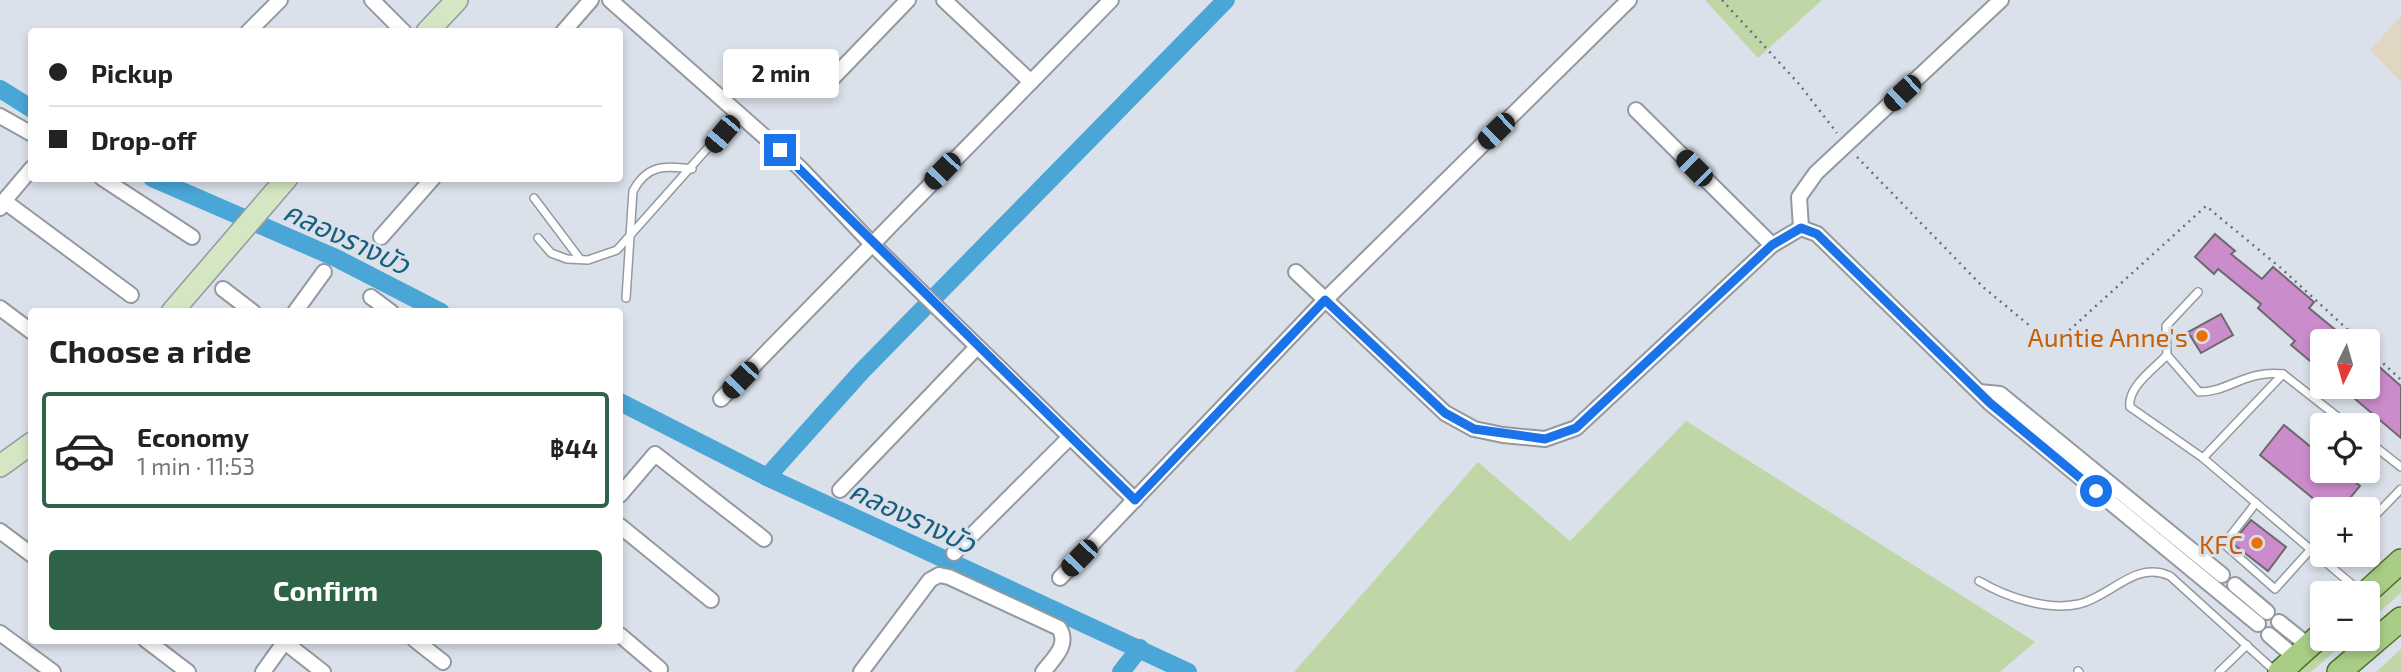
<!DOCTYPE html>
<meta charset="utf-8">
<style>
:root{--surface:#fff;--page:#f2f2f2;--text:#222;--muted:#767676;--line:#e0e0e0;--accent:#2e6348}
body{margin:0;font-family:"Exo 2","Noto Sans Thai",sans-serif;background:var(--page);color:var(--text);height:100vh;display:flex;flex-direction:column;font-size:26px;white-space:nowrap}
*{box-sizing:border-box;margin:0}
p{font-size:23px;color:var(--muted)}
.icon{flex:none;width:38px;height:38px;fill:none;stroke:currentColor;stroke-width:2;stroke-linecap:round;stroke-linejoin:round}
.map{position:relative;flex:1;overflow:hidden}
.sheet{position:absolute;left:28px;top:308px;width:595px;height:336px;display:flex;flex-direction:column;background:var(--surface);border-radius:7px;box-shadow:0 4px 10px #0003}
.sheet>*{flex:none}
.hud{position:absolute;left:28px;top:28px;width:595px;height:154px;border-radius:7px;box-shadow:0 4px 10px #0003;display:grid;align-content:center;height:154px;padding:0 21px;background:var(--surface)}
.needle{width:46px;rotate:185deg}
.buttons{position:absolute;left:2310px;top:329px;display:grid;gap:14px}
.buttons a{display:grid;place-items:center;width:70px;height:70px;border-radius:7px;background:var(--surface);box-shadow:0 4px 10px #0003;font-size:35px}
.end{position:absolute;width:32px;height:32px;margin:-16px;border:9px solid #1a73e8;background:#fff;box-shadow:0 0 0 4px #fff}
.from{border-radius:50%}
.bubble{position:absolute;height:49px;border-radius:7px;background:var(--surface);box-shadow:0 4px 10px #0003;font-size:23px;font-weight:700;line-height:49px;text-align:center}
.car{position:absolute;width:21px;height:42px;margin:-21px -10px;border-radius:9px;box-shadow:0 0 5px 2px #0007;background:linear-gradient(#222 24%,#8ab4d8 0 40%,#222 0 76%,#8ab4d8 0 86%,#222 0)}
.hud b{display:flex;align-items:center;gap:24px;height:66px;font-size:26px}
.hud b+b{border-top:2px solid var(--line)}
.hud i{width:18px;height:18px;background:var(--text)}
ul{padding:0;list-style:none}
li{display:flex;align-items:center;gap:21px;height:116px;margin:0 14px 10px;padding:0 7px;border:4px solid transparent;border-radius:7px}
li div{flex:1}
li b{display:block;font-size:26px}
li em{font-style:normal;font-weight:700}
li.selected{border-color:var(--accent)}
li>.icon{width:63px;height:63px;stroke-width:1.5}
h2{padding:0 21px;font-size:32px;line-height:84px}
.button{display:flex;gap:14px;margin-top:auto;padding:14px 21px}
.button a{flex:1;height:80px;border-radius:7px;background:var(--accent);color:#fff;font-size:28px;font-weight:700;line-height:80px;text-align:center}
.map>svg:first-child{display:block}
</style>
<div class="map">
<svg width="2401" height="672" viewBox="0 0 2401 672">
<rect width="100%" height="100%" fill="#dbe1ea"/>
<!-- commercial -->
<path fill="#e1d6c1" d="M2401 16V82L2370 50Z"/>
<!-- green -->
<g fill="#bfd7a7">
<path d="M1705 0H1822L1758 58Z"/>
<path d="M1686 421 2035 642 2000 672H1294L1478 462 1570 541Z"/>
<path d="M2401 576V593L2368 622V606Z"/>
<path d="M2331 639H2349L2311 672H2294Z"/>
<path d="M2401 649V672H2376Z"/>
</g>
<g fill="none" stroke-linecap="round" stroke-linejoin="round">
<!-- canal -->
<g stroke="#49a6d6" stroke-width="18">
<path d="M0 89 32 109"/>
<path d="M152 178 336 258 441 312"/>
<path d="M620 402 767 477 1188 672"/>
<path d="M767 477 862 371 1226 0"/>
<path d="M1121 672 1140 648"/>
</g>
</g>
<!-- building -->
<g fill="#cb8ccc" stroke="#6e686e" stroke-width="2">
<path d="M2215 234 2235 251 2231 254 2262 279 2273 267 2314 302 2309 308 2349 341H2322V371L2291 345 2295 341 2258 308 2261 304 2218 269 2214 274 2195 257Z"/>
<path d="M2221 314 2233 335 2201 353 2188 332Z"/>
<path d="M2368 357 2401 386V438L2341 387H2368Z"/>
<path d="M2284 425 2322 456V471H2341L2360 486 2341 509H2326L2260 455Z"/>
<path d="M2251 520 2286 547 2268 571 2232 543Z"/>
</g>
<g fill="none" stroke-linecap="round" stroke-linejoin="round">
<!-- lane casing -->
<g stroke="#9499a1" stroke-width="10">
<g id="lane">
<path d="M534 198 580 259"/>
<path d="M538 238 551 253 567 259 588 260 617 250 738 114"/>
<path d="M626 298 633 191C647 165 664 165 692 169"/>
<path d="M2167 355 2166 326 2198 292"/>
<path d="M2348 425 2283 374 2203 458 2362 593"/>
<path d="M2368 441 2401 467"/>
<path d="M2203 458 2130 407C2127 387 2154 369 2167 355L2199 392C2229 392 2245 370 2283 374"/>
<path d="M2256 503 2224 544 2275 589 2311 549"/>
<path d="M2368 523 2401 489"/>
<path d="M2329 563 2337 555"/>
<path d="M1979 581C2006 597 2047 611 2079 604 2112 596 2135 560 2170 576L2276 672"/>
<path d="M2078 671 2079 672"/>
<path d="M2219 672 2247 645"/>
</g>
</g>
<!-- street casing -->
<g stroke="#9499a1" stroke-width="18">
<g id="street">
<path d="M372 0 404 32"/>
<path d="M610 0 800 168 871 243 1135 500"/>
<path d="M944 0 1031 82"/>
<path d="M248 32 280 0"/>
<path d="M563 32 591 0"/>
<path d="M827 84 908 0"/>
<path d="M1636 110 1772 245 1801 228 1817 234 1990 403 2258 624"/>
<path d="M0 116 32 134"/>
<path d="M102 178 192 237"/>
<path d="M4 201 32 168"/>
<path d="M0 208 4 201 131 295"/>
<path d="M1801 228 1799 197 1816 173 2001 0"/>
<path d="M381 237 433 178"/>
<path d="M1296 272 1445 413 1474 429 1503 435 1545 439 1576 428 1772 245"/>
<path d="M223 289 253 312"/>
<path d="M371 297 391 312"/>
<path d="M0 308 32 332"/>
<path d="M295 312 324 272"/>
<path d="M1979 392 2000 394 2222 575"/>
<path d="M721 399 1111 0"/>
<path d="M840 490 977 347"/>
<path d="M620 495 655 454 764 539"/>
<path d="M620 526 711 600"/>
<path d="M0 531 32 555"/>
<path d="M954 553 1070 437"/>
<path d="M1060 578 1325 300 1629 0"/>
<path d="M2235 585 2267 612"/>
<path d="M2279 622 2309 646"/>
<path d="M0 633 53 672"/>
<path d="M620 635 660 669"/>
<path d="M2269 635 2296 658"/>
<path d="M146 640 188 672"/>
<path d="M282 640 323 672"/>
<path d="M415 640 443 662"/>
<path d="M263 672 286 640"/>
<path d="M861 672 930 580 939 575 949 577 1059 628C1070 645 1053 659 1043 672"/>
</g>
</g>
<!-- secondary casing -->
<g stroke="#9499a1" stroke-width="24">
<g id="secondary">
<path d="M427 32 457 0"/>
<path d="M172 312 287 178"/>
<path d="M0 466 32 443"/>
</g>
</g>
<!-- primary casing -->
<g stroke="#4c7427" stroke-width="26">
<g id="primary">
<path d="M2366 593 2401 561"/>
<path d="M2280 672 2322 634"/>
<path d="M2339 672 2401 619"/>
</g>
</g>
<!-- path -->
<g stroke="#6b6f75" stroke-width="2.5" stroke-dasharray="2 5" stroke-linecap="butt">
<path d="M1722 0 1799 84 1837 133"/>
<path d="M1857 157 1983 287 2053 345 2206 206 2282 269 2360 341"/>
<path d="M2368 349 2401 380"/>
</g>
<!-- lane -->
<use href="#lane" stroke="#fff" stroke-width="7"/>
<!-- street -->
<use href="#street" stroke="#fff" stroke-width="14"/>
<!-- secondary -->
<use href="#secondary" stroke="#d4e6c2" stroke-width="21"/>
<!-- primary -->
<use href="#primary" stroke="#a9cd86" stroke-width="23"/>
</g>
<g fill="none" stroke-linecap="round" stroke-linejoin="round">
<!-- route -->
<path stroke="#1a73e8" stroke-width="9" d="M780 150 1135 500 1325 300 1445 413 1474 429 1545 439 1576 428 1772 245 1801 228 1817 234 1990 403 2096 491"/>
</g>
<!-- markers -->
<g fill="#e8710a" stroke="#dbe1ea" stroke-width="2.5">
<circle cx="2202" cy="336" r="7"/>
<circle cx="2257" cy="543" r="7"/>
</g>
<g text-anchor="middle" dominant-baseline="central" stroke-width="6" stroke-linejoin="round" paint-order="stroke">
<!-- food labels -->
<g font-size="26" fill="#c56008" stroke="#dbe1ea" text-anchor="end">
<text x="2188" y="336">Auntie Anne's</text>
<text x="2243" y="543">KFC</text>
</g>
<!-- water labels -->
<g font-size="28" font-style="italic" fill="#185e7f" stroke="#dbe1ea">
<text transform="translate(347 237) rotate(25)">คลองรางบัว</text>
<text transform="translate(913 516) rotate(25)">คลองรางบัว</text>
</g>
</g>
</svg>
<div class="buttons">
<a><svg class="needle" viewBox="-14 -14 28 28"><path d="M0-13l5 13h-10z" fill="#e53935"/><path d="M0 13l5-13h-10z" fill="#767676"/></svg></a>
<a><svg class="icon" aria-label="locate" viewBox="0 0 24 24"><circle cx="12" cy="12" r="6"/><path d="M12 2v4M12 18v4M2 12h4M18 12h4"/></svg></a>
<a>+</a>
<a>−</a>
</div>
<i class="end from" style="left:2096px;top:491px"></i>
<i class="end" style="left:780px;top:150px"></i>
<div class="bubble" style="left:723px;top:49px;width:116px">2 min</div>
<i class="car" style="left:1902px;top:93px;rotate:227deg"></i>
<i class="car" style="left:1496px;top:131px;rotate:226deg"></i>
<i class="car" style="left:722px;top:134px;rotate:220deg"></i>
<i class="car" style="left:1694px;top:168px;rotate:315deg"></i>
<i class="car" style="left:942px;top:171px;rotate:224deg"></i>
<i class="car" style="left:740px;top:380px;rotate:224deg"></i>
<i class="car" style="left:1079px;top:558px;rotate:224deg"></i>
<div class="hud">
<b><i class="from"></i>Pickup</b>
<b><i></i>Drop-off</b>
</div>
<section class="sheet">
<h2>Choose a ride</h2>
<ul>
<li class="selected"><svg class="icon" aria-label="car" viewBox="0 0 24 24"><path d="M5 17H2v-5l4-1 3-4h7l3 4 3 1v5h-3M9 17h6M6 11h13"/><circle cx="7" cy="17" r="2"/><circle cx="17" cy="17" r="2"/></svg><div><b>Economy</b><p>1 min · 11:53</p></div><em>฿44</em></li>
</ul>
<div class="button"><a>Confirm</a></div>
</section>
</div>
